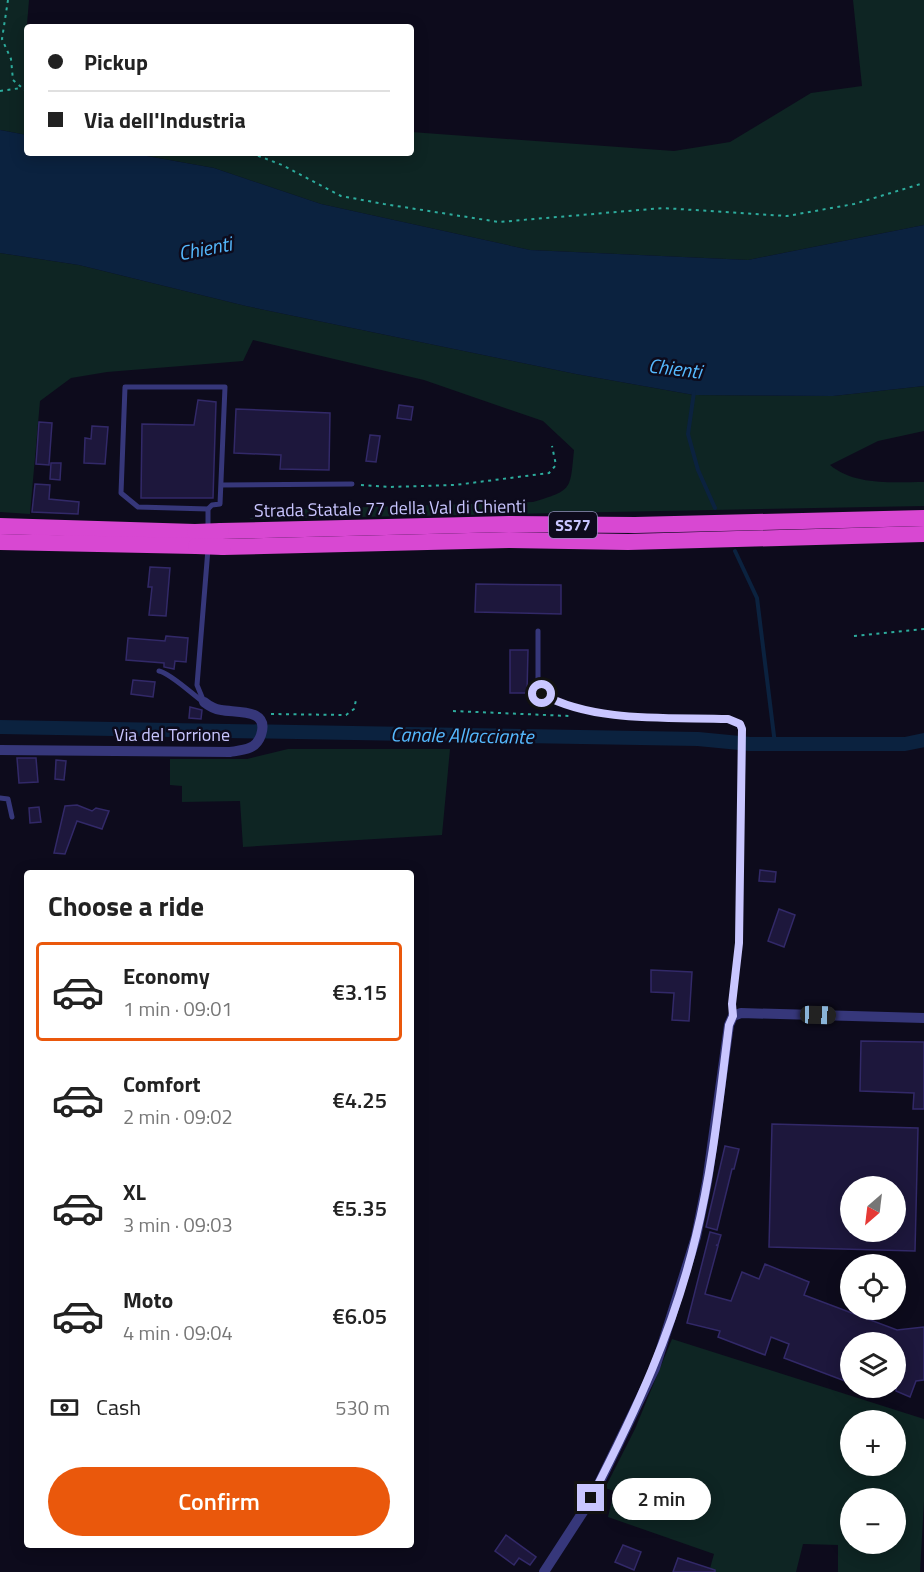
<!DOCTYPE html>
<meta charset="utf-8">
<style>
:root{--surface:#fff;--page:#f6f6f6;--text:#222;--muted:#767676;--line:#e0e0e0;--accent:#ea580c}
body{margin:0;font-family:"Titillium Web",sans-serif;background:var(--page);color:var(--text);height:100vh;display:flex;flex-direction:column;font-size:22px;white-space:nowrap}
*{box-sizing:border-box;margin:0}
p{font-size:20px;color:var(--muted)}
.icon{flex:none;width:33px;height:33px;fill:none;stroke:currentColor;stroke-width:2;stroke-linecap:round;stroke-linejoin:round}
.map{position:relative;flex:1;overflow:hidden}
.sheet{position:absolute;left:24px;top:870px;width:390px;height:678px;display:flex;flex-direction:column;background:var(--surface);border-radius:6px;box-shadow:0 3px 15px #0003}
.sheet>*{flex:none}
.top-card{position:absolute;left:24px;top:24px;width:390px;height:132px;border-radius:6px;box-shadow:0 3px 15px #0003;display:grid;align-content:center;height:132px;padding:0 24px;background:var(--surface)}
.needle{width:39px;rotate:208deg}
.controls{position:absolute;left:840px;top:1176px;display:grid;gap:12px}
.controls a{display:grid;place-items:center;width:66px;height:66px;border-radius:50%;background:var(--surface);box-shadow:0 3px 15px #0003;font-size:30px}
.end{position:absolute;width:27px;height:27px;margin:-14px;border:8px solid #c9c6ff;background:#111;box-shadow:0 0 0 3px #111}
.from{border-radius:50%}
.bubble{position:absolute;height:42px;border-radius:21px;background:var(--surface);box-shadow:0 3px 15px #0003;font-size:20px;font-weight:600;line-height:42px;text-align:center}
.car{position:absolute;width:18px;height:36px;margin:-18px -9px;border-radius:8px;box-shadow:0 0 4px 2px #0007;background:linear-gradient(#222 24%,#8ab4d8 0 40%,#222 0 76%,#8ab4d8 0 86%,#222 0)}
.top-card b{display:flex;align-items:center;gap:21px;height:57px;font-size:22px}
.top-card b+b{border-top:2px solid var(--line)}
.top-card i{width:15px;height:15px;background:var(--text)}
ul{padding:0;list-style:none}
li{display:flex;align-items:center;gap:18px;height:99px;margin:0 12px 9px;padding:0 12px;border:3px solid transparent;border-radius:6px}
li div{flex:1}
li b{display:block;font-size:22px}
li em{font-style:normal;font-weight:600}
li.current{border-color:var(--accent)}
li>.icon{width:54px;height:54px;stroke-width:1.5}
h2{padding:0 24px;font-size:27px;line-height:72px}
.pay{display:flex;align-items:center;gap:15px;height:66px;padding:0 24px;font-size:22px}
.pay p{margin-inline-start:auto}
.cta{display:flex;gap:12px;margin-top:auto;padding:12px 24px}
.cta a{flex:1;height:69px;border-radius:36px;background:var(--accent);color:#fff;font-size:24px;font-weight:600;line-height:69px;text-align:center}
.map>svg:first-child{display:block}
</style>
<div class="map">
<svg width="924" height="1572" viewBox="0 0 924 1572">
<rect width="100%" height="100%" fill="#0d0b1c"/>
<!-- green -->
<g fill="#0e2523" fill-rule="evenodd">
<path d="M0 0H29L24 61 27 62V135L0 130Z"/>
<path d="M853 0H924V225L748 260 530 250 321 204 214 168 130 153H411V132L674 151 730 142 811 93 862 86Z"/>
<path d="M0 253 79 265 246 306 576 374 694 395 833 396 924 386V431L878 441 830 465C855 486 893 482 924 482V506L249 519 271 510 533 502C573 490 570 490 574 450L543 421 424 380 253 340 243 361 107 372 71 378 40 401 30 514 0 512Z"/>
<path d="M288 749H450L442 835 243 847 240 801 182 802V786L170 785V759H247Z"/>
<path d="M672 1339 924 1419V1502L920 1572H838V1545L803 1544 796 1572H709L714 1554 608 1517 614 1491 605 1488 635 1429ZM850 1420H896V1466H850ZM850 1498H896V1544H850Z"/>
</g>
<!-- water -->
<path fill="#0b223f" d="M0 130 27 135V153H130L214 168 321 204 530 250 748 260 924 225V386L833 396 694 395 576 374 246 306 79 265 0 253Z"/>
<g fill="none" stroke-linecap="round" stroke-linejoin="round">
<!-- stream -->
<g stroke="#0b223f" stroke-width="4">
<path d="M694 392 688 434 698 470 715 508"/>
<path d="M735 551 757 598 775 744"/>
</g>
<!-- canal -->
<path stroke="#0b223f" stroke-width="14" d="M0 727 698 739 750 744H905L924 740"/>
</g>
<!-- building -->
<g fill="#1d173c" stroke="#322968" stroke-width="1.5" fill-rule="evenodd">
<path d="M198 400 216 402 213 498H141L142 424 194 425Z"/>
<path d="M399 405 413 407 411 420 397 418Z"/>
<path d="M236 409 330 413 329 470 280 469 281 455 234 453Z"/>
<path d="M39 422 52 423 49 465 36 464Z"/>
<path d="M92 426 108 427 105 464 84 463 85 438 91 439Z"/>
<path d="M370 435 380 436 376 462 366 461Z"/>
<path d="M51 463H61L60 480 50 479Z"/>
<path d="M35 484 50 485 49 499 79 502 78 514 32 512Z"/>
<path d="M150 567 170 568 166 616 149 615 152 587H148Z"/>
<path d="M476 584 561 585V614L475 612Z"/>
<path d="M166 636 188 638 186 662 175 661 174 669 164 667V663L126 660 128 638 165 641Z"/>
<path d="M510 650H528L527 693H510Z"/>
<path d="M133 680 155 682 153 697 131 694Z"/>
<path d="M190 707 202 710 201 719 189 718Z"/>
<path d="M17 758H36L38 782 19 783Z"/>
<path d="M56 760 66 761 64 780 55 779Z"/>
<path d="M77 805 92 811 96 808 109 811 102 829 77 821 65 854 54 853 65 806Z"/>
<path d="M39 807 41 822 30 823 29 808Z"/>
<path d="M760 870 776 872 775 882 759 881Z"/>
<path d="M779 909 795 915 784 947 768 941Z"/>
<path d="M651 970 692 972 689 1021 672 1020 674 993 651 992Z"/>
<path d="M861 1041 924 1042V1109H913L914 1093 860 1091Z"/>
<path d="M772 1124 918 1128 915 1251 769 1247ZM850 1186H896V1232H850Z"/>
<path d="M725 1146 739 1149 734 1169H732L717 1230 706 1227Z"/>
<path d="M710 1232 721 1235 718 1245H716L718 1246 705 1294 731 1301 742 1272 759 1279 765 1264 809 1282 804 1295 897 1330 924 1327V1380L916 1381 910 1397 896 1391V1342H850V1366L845 1381 784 1358 789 1344 771 1337 765 1355 718 1337 720 1331 687 1323Z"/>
<path d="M506 1535 536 1557 530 1565 519 1558 514 1565 495 1551Z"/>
<path d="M623 1545 641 1552 634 1570 615 1562Z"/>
<path d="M678 1558 715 1570V1572H673Z"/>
</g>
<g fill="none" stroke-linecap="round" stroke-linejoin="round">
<!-- path -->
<g stroke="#2dac9d" stroke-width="2" stroke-dasharray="3 4.5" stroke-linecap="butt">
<path d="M8 0 2 39 11 59 13 80 27 92"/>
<path d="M0 91 21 88"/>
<path d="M251 153 282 165 341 196 384 204 499 222 663 208 787 216 854 204 924 183"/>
<path d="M361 485 389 487 455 485 549 473 556 465 552 446"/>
<path d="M854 636 924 629"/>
<path d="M453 711 569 716"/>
<path d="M271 714 346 715 354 709 356 700"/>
</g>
<!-- service -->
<g stroke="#36377a" stroke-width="5">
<path d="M125 387H225L220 504 212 505 208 509 138 507 121 493Z"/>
<path d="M222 485 352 484"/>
<path d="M208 528V509"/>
<path d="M538 631V686C560 723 687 718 728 719L740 724 742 729 743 752 739 943 732 1004 733 1016"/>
<path d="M159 671C170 673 192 694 202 701"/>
<path d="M204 702 197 685 208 549"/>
<path d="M0 798 8 799 12 817"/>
</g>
<!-- minor -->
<g stroke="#36377a" stroke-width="10">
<path d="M0 750 230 752C243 750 256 750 261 735 270 708 236 713 221 710 214 709 209 706 204 702"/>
<path d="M544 1572 592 1498 655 1368 696 1237 707 1182 729 1025 733 1016 741 1013 924 1018"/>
</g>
<!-- trunk -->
<g stroke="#d848d2" stroke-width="16">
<path d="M0 526 195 532"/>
<path d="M221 531 509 524 635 525 924 518"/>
<path d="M0 542 196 546"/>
<path d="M223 547 509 540 628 542 924 534"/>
</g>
<!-- trunk-bridge -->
<g stroke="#d848d2" stroke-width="16">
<path d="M195 532 221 531"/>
<path d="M196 546 223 547"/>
</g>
</g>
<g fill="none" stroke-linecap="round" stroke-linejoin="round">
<!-- route -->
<path stroke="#c9c6ff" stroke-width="8" d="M542 694C594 723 669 717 728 719L740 724 742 729 739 943 732 1004 733 1016 729 1025C720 1095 713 1167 696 1236 674 1329 635 1413 591 1498"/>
</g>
<g text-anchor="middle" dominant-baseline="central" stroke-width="5" stroke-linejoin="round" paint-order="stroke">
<!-- shield labels -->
<rect fill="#0d0b1c" stroke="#918ebb" stroke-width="1.5" x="549" y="512" width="48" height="26" rx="4.5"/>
<g font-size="16" font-weight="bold" fill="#c9c6ff">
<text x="573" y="525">SS77</text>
</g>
<!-- street labels -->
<g font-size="18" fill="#c9c6ff" stroke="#0d0b1c">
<text transform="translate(390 508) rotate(-1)">Strada Statale 77 della Val di Chienti</text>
<text x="172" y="734">Via del Torrione</text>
</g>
<!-- water labels -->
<g font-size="20" font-style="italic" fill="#55b9fe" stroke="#0d0b1c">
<text transform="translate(205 248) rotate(-11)">Chienti</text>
<text transform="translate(675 368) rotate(7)">Chienti</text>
<text transform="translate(462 735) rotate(1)">Canale Allacciante</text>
</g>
</g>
</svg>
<div class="controls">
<a><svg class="needle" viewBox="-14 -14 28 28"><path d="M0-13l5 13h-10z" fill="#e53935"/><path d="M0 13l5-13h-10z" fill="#767676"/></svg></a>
<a><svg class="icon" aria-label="locate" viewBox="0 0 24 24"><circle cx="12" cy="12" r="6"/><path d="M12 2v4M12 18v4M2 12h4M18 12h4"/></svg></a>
<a><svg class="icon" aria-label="layers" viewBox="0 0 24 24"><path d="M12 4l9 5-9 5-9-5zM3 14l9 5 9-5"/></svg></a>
<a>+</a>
<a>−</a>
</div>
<i class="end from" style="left:542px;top:694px"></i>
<i class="end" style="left:591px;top:1498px"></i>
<div class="bubble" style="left:612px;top:1478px;width:99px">2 min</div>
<i class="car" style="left:818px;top:1015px;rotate:92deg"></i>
<div class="top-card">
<b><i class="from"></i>Pickup</b>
<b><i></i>Via dell'Industria</b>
</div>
<section class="sheet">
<h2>Choose a ride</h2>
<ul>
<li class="current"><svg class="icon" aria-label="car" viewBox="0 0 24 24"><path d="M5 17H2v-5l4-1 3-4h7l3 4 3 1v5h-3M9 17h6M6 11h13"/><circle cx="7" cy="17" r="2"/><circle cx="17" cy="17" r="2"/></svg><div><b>Economy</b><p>1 min · 09:01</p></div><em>€3.15</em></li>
<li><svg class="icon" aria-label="car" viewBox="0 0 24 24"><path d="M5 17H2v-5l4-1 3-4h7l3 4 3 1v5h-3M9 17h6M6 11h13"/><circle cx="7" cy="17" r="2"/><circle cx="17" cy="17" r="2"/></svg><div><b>Comfort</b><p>2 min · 09:02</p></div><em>€4.25</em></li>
<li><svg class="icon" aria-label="car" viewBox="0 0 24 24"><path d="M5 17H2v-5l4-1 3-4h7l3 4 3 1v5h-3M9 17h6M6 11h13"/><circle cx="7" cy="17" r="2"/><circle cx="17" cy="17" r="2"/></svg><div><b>XL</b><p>3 min · 09:03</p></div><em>€5.35</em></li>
<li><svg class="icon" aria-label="car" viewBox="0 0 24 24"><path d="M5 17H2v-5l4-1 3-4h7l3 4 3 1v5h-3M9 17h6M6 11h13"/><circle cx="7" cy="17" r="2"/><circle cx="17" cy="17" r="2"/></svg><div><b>Moto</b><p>4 min · 09:04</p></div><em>€6.05</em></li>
</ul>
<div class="pay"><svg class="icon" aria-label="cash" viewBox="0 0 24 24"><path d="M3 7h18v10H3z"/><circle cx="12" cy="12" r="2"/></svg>Cash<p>530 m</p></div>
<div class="cta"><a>Confirm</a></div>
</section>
</div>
